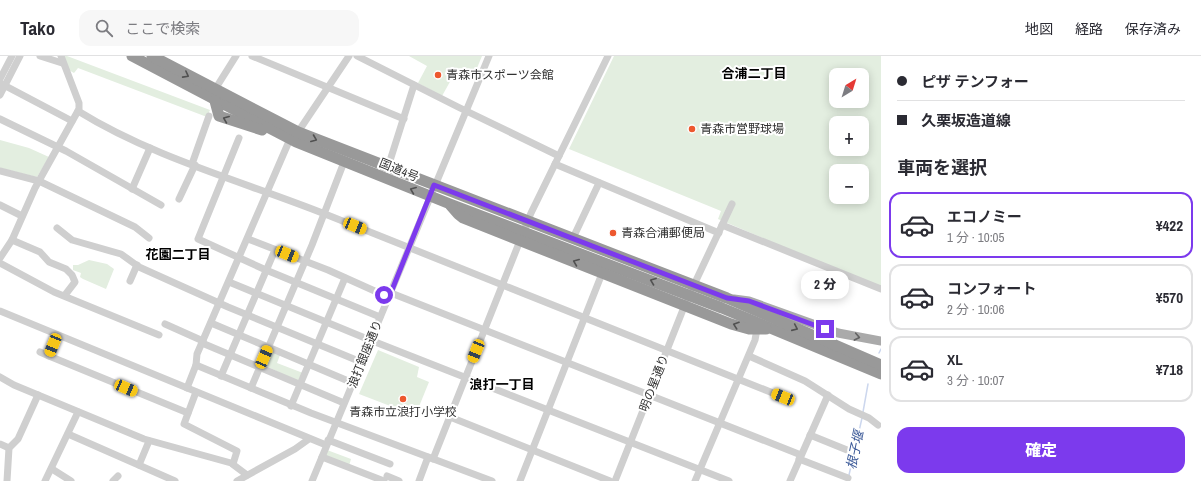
<!DOCTYPE html>
<html lang="ja">
<meta charset="utf-8">
<style>
:root{--surface:#fff;--page:#f7f7f7;--text:#2b2b33;--muted:#7c7c81;--line:#e1e1e2;--accent:#7c3aed}
body{margin:0;font-family:"Archivo Narrow","Noto Sans JP",sans-serif;background:var(--page);color:var(--text);height:100vh;display:flex;flex-direction:column;font-size:15px;white-space:nowrap}
*{box-sizing:border-box;margin:0}
p{font-size:13px;color:var(--muted)}
.icon{flex:none;width:22px;height:22px;fill:none;stroke:currentColor;stroke-width:2;stroke-linecap:round;stroke-linejoin:round}
.map{position:relative;flex:1;overflow:hidden}
.sheet{display:flex;flex-direction:column;background:var(--surface);width:320px}
.sheet>*{flex:none}
.top-card{display:grid;align-content:center;height:88px;padding:0 16px;background:var(--surface)}
.needle{width:26px;rotate:38deg}
.buttons{position:absolute;left:829px;top:12px;display:grid;gap:8px}
.buttons a{display:grid;place-items:center;width:40px;height:40px;border-radius:8px;background:var(--surface);box-shadow:0 2px 10px #0003;font-size:20px}
.end{position:absolute;width:18px;height:18px;margin:-9px;border:5px solid #7c3aed;background:#fff;box-shadow:0 0 0 2px #fff}
.from{border-radius:50%}
.bubble{position:absolute;height:28px;border-radius:12px;background:var(--surface);box-shadow:0 2px 10px #0003;font-size:13px;font-weight:800;line-height:28px;text-align:center}
.car{position:absolute;width:12px;height:24px;margin:-12px -6px;border-radius:5px;box-shadow:0 0 3px 1px #0007;background:linear-gradient(#f5c518 24%,#345 0 40%,#f5c518 0 76%,#345 0 86%,#f5c518 0)}
.top-card b{display:flex;align-items:center;gap:14px;height:38px;font-size:15px}
.top-card b+b{border-top:1px solid var(--line)}
.top-card i{width:10px;height:10px;background:var(--text)}
ul{padding:0;list-style:none}
li{display:flex;align-items:center;gap:12px;height:66px;margin:0 8px 6px;padding:0 8px;border:2px solid var(--line);border-radius:12px}
li div{flex:1}
li b{display:block;font-size:15px}
li em{font-style:normal;font-weight:800}
li.active{border-color:var(--accent)}
li>.icon{width:36px;height:36px;stroke-width:1.5}
h2{padding:0 16px;font-size:18px;line-height:48px}
.button{display:flex;gap:8px;margin-top:auto;padding:8px 16px}
.button a{flex:1;height:46px;border-radius:12px;background:var(--accent);color:#fff;font-size:16px;font-weight:800;line-height:46px;text-align:center}
header{display:flex;align-items:center;gap:24px;box-sizing:border-box;height:56px;padding:0 20px;background:var(--surface);border-bottom:1px solid var(--line)}
header strong{font-size:19px}
nav{display:flex;gap:22px;margin-inline-start:auto;font-size:14px}
.search{width:280px;height:36px;background:var(--page);display:flex;align-items:center;gap:10px;box-sizing:border-box;padding:0 14px;border-radius:12px;color:var(--muted);font-size:15px}
main{display:flex;flex:1;min-height:0}
.map>svg:first-child{display:block}
</style>
<header>
<strong>Tako</strong>
<div class="search"><svg class="icon" aria-label="search" viewBox="0 0 24 24"><circle cx="10" cy="10" r="6"/><path d="M15 15l6 6"/></svg>ここで検索</div>
<nav><a>地図</a><a>経路</a><a>保存済み</a></nav>
</header>
<main>
<div class="map">
<svg width="881" height="425" viewBox="0 0 881 425">
<rect width="100%" height="100%" fill="#fff"/>
<!-- green -->
<g fill="#e3eee0" fill-rule="evenodd">
<path d="M63 0H67L210 54 207 61 78 12 74 17 67 13Z"/>
<path d="M409 0H482L472 24 456 15 442 40 418 27 427 10Z"/>
<path d="M614 0H881V232L718 163 721 155 569 93ZM836 19H862V45H836ZM836 67H862V93H836ZM836 115H862V141H836Z"/>
<path d="M0 84 29 92 49 101 37 121 0 112Z"/>
<path d="M89 204 107 208 114 213 106 233 83 223 80 221 81 217 73 214V209H78Z"/>
<path d="M378 294 419 311 417 321 429 326 418 353 411 358 359 338Z"/>
<path d="M272 295 280 299 277 307 303 317 299 326 266 310Z"/>
<path d="M327 394 351 403 349 410 325 401Z"/>
</g>
<g fill="none" stroke-linecap="round" stroke-linejoin="round">
<!-- stream -->
<g stroke="#ccd7ee" stroke-width="1.5">
<path d="M879 297 881 293"/>
<path d="M863 356 868 328"/>
<path d="M849 419 862 362"/>
</g>
<!-- minor -->
<g stroke="#cfcfcf" stroke-width="7">
<path d="M40 0 62 7"/>
<path d="M252 0 404 63"/>
<path d="M357 0 458 51 559 100"/>
<path d="M0 23 12 0"/>
<path d="M0 27 72 65"/>
<path d="M214 35 236 0"/>
<path d="M0 39 20 0"/>
<path d="M78 55C154 102 242 125 325 158 478 219 631 279 783 341"/>
<path d="M0 63 66 95 161 149"/>
<path d="M298 76 349 0"/>
<path d="M239 82 198 183 266 214 380 261"/>
<path d="M192 108 209 60"/>
<path d="M555 108 719 177"/>
<path d="M388 111 414 29"/>
<path d="M0 115 39 125 135 171 149 182"/>
<path d="M132 133 150 92"/>
<path d="M179 143 195 109"/>
<path d="M0 149 22 160"/>
<path d="M722 169 881 233"/>
<path d="M57 172 72 184 121 198 139 211 228 251 361 306"/>
<path d="M573 182 599 127"/>
<path d="M248 183 328 214 388 241"/>
<path d="M12 184 40 196 49 206 66 213 72 219 75 226 65 239"/>
<path d="M0 202 12 184 35 132 79 53V47L61 0"/>
<path d="M0 207 54 236 159 279"/>
<path d="M130 225 137 209"/>
<path d="M229 226 365 282 729 425"/>
<path d="M692 233 732 148"/>
<path d="M391 237 801 399"/>
<path d="M0 255 326 389"/>
<path d="M211 267 353 327"/>
<path d="M165 268 203 285"/>
<path d="M57 279 49 300 188 357"/>
<path d="M202 287 344 347"/>
<path d="M40 296 49 300"/>
<path d="M749 300 805 325 849 353 869 362 878 369"/>
<path d="M196 309 311 357 492 425"/>
<path d="M221 320 275 194"/>
<path d="M0 321 14 329 144 383 231 407 247 419"/>
<path d="M187 332 196 309 197 298 290 83"/>
<path d="M251 332 312 189 344 106"/>
<path d="M196 336 184 368 237 395 233 408"/>
<path d="M291 350 345 222"/>
<path d="M450 361 610 425"/>
<path d="M68 378 175 425"/>
<path d="M810 379 852 396"/>
<path d="M328 384 390 408"/>
<path d="M0 388 9 392"/>
<path d="M322 401 384 425"/>
<path d="M433 403 531 157 608 0"/>
<path d="M799 403 848 422"/>
<path d="M139 409 149 385"/>
<path d="M52 413 71 425"/>
<path d="M387 420 399 425"/>
<path d="M7 425 9 392 18 383 38 339"/>
<path d="M45 425 78 356"/>
<path d="M113 425 118 420"/>
<path d="M237 425 295 393 309 383"/>
<path d="M312 425 489 0"/>
<path d="M419 425 428 401"/>
<path d="M520 425 603 215"/>
<path d="M615 425 686 246"/>
<path d="M695 425 755 284 757 273"/>
<path d="M790 425 828 339"/>
</g>
<!-- major -->
<path stroke="#aaa" stroke-width="9" d="M734 243 749 245 838 277 881 285"/>
<!-- highway -->
<g stroke="#999" stroke-width="11">
<path d="M132 0 296 86 450 148 722 252 881 318"/>
<path d="M152 0 298 76 727 242 881 309"/>
<path d="M215 45 219 60 262 74"/>
<path d="M451 150 458 158 463 162 731 268 749 273H766"/>
</g>
</g>
<!-- one-way arrows -->
<defs><path id="oneway-chevron" d="M-2-3.5L2.5 0L-2 3.5" fill="none" stroke-width="1.6" stroke-linecap="round" stroke-linejoin="round"/></defs>
<g stroke="#515151">
<use href="#oneway-chevron" transform="translate(186 19) rotate(28)"/>
<use href="#oneway-chevron" transform="translate(226 63) rotate(-158)"/>
<use href="#oneway-chevron" transform="translate(314 83) rotate(22)"/>
<use href="#oneway-chevron" transform="translate(413 134) rotate(-158)"/>
<use href="#oneway-chevron" transform="translate(576 206) rotate(-158)"/>
<use href="#oneway-chevron" transform="translate(653 225) rotate(-159)"/>
<use href="#oneway-chevron" transform="translate(736 269) rotate(-161)"/>
<use href="#oneway-chevron" transform="translate(795 272) rotate(24)"/>
</g>
<use stroke="#626262" href="#oneway-chevron" transform="translate(857 281) rotate(11)"/>
<g fill="none" stroke-linecap="round" stroke-linejoin="round">
<!-- route -->
<path stroke="#7c3aed" stroke-width="5" d="M384 239 388 241 392 234 434 129 727 242 749 245 825 273"/>
</g>
<!-- markers -->
<g fill="#ed582f" stroke="#fff" stroke-width="1.5">
<circle cx="438" cy="19" r="4"/>
<circle cx="692" cy="73" r="4"/>
<circle cx="613" cy="177" r="4"/>
<circle cx="403" cy="343" r="4"/>
</g>
<g text-anchor="middle" dominant-baseline="central" stroke-width="4" stroke-linejoin="round" paint-order="stroke">
<!-- poi labels -->
<g font-size="12" fill="#323232" stroke="#fff" text-anchor="start">
<text x="446" y="19">青森市スポーツ会館</text>
<text x="700" y="73">青森市営野球場</text>
<text x="621" y="177">青森合浦郵便局</text>
<text x="403" y="356" text-anchor="middle">青森市立浪打小学校</text>
</g>
<!-- street labels -->
<g font-size="12" fill="#323232" stroke="#fff">
<text transform="translate(399 114) rotate(22)">国道4号</text>
<text transform="translate(365 298) rotate(-68)">浪打銀座通り</text>
<text transform="translate(654 327) rotate(-69)">明の星通り</text>
</g>
<!-- neighbourhood labels -->
<g font-size="13" font-weight="bold" fill="#000" stroke="#fff">
<text x="754" y="17">合浦二丁目</text>
<text x="178" y="198">花園二丁目</text>
<text x="502" y="328">浪打一丁目</text>
</g>
<!-- water labels -->
<g font-size="13" font-style="italic" fill="#3b5998" stroke="#fff">
<text transform="translate(855 394) rotate(-78)">根子堰</text>
</g>
</g>
</svg>
<div class="buttons">
<a><svg class="needle" viewBox="-14 -14 28 28"><path d="M0-13l5 13h-10z" fill="#e53935"/><path d="M0 13l5-13h-10z" fill="#7c7c81"/></svg></a>
<a>+</a>
<a>−</a>
</div>
<i class="end from" style="left:384px;top:239px"></i>
<i class="end" style="left:825px;top:273px"></i>
<div class="bubble" style="left:801px;top:215px;width:48px">2 分</div>
<i class="car" style="left:355px;top:170px;rotate:112deg"></i>
<i class="car" style="left:287px;top:198px;rotate:112deg"></i>
<i class="car" style="left:53px;top:289px;rotate:202deg"></i>
<i class="car" style="left:476px;top:295px;rotate:202deg"></i>
<i class="car" style="left:264px;top:301px;rotate:23deg"></i>
<i class="car" style="left:126px;top:332px;rotate:113deg"></i>
<i class="car" style="left:783px;top:341px;rotate:292deg"></i>
</div>
<section class="sheet">
<div class="top-card">
<b><i class="from"></i>ピザ テンフォー</b>
<b><i></i>久栗坂造道線</b>
</div>
<h2>車両を選択</h2>
<ul>
<li class="active"><svg class="icon" aria-label="car" viewBox="0 0 24 24"><path d="M5 17H2v-5l4-1 3-4h7l3 4 3 1v5h-3M9 17h6M6 11h13"/><circle cx="7" cy="17" r="2"/><circle cx="17" cy="17" r="2"/></svg><div><b>エコノミー</b><p>1 分 · 10:05</p></div><em>¥422</em></li>
<li><svg class="icon" aria-label="car" viewBox="0 0 24 24"><path d="M5 17H2v-5l4-1 3-4h7l3 4 3 1v5h-3M9 17h6M6 11h13"/><circle cx="7" cy="17" r="2"/><circle cx="17" cy="17" r="2"/></svg><div><b>コンフォート</b><p>2 分 · 10:06</p></div><em>¥570</em></li>
<li><svg class="icon" aria-label="car" viewBox="0 0 24 24"><path d="M5 17H2v-5l4-1 3-4h7l3 4 3 1v5h-3M9 17h6M6 11h13"/><circle cx="7" cy="17" r="2"/><circle cx="17" cy="17" r="2"/></svg><div><b>XL</b><p>3 分 · 10:07</p></div><em>¥718</em></li>
</ul>
<div class="button"><a>確定</a></div>
</section>
</main>
